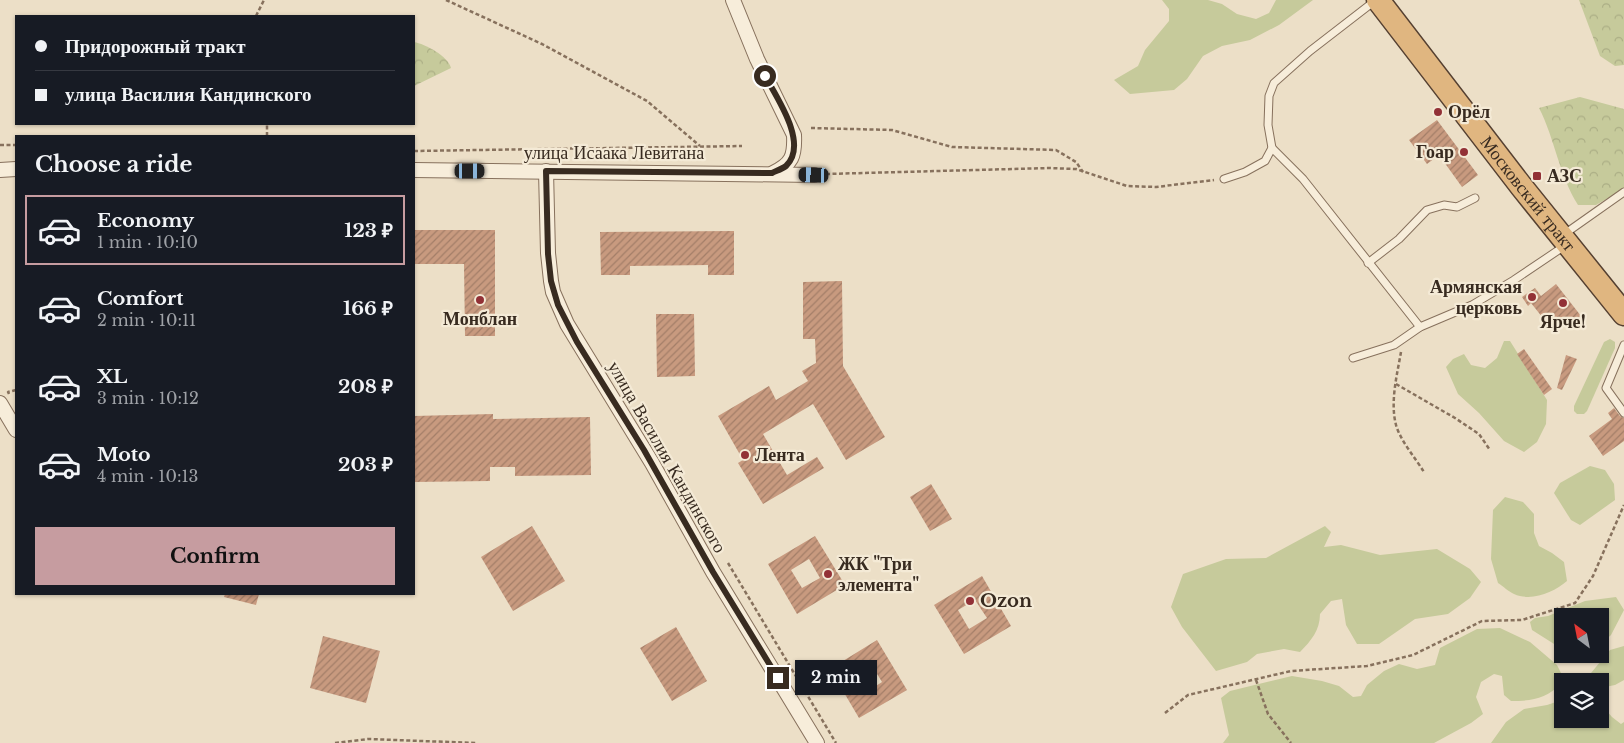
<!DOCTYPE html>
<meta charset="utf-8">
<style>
:root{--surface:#171b24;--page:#20242c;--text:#f1f3f6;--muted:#9ea1a6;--line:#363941;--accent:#c69ca0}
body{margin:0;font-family:"Libre Baskerville",serif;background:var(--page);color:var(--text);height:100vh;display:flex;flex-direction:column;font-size:19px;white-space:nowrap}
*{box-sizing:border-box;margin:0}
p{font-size:16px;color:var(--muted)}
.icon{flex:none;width:28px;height:28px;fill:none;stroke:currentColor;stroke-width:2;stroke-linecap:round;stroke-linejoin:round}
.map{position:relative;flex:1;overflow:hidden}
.drawer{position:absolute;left:15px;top:135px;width:400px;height:460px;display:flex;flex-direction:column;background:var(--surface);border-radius:0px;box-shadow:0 1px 4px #0004}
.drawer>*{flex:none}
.banner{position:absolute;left:15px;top:15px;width:400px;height:110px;border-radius:0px;box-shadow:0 1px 4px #0004;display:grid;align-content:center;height:110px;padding:0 20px;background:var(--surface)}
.needle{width:32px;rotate:328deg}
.controls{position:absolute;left:1554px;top:608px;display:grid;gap:10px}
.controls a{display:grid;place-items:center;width:55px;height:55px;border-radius:0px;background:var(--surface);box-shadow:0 1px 4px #0004;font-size:25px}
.end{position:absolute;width:22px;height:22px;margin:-11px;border:6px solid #382b20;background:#fff;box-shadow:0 0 0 2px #fff}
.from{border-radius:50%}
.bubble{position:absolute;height:35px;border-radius:0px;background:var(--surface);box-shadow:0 1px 4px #0004;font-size:16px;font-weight:700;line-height:35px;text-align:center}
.car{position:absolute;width:15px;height:30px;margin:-15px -8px;border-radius:6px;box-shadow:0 0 4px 1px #0007;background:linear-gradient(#222 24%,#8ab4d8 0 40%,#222 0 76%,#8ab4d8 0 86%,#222 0)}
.banner b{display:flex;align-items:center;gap:18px;height:48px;font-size:19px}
.banner b+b{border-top:1px solid var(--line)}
.banner i{width:12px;height:12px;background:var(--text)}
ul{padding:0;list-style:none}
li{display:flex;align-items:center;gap:15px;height:70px;margin:0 10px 8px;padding:0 10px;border:2px solid transparent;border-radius:0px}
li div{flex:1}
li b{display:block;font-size:19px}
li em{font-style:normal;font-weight:700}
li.on{border-color:var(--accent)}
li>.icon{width:45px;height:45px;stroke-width:1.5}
h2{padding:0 20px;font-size:22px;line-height:60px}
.button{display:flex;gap:10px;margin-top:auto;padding:10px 20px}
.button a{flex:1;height:58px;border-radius:0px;background:var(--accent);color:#111;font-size:20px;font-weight:700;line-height:58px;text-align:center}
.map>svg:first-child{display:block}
</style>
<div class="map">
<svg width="1624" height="743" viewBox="0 0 1624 743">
<defs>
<pattern id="forest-crowns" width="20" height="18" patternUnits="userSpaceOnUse" patternTransform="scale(1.25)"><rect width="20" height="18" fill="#c6ca9b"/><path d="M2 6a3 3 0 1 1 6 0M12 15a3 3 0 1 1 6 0" fill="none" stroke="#abae85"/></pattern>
<pattern id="building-hatch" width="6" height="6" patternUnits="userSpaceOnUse" patternTransform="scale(1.25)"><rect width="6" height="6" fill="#c89a7f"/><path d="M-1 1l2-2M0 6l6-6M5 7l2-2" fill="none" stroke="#a37e68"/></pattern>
</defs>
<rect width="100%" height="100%" fill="#ecdfc7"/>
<!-- grass -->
<g fill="#c6ca9b">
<path d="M1162 0H1208L1222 4 1237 14 1256 19 1269 13 1276 0H1313L1279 25 1250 40 1222 46 1203 56 1187 79 1174 90 1130 94 1114 80 1138 66 1145 50 1169 21V9Z"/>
<path d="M1610 339 1615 342V348L1587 411 1584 414H1577L1574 411V406L1604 342Z"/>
<path d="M1504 341H1510L1547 400 1546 424 1537 442 1524 452 1504 441 1479 413 1458 394 1446 367 1453 359 1464 354 1471 365 1485 368 1497 358Z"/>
<path d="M1590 466 1605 470 1614 484 1615 500 1580 525 1571 520 1554 493 1560 483Z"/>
<path d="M1505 497 1523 502 1534 514V533L1539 546 1552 553 1564 562 1567 581C1554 592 1532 602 1514 594 1509 592 1503 586 1498 583L1491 559 1493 510Z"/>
<path d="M1325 526 1331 532 1324 547 1341 545 1380 555 1437 549 1470 569 1481 582 1470 598 1448 614 1415 619 1379 644H1357L1346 625 1342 599 1331 601 1320 614C1320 630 1311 641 1300 652L1284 649 1257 654 1247 662 1216 671 1182 627 1171 607 1183 574 1226 559 1266 558Z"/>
<path d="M1616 597 1624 610 1611 635 1600 645V616H1562V649L1532 630 1530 622 1535 618 1548 616 1585 601Z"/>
<path d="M1500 628 1530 642 1557 665 1565 681H1562V683C1546 699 1532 701 1511 701L1504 695 1502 676 1494 674 1481 682 1476 697 1483 714 1471 723 1434 743H1223L1229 735 1221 698 1230 691 1292 676 1322 681 1339 686 1353 697 1361 696 1367 685 1384 671 1399 664 1417 669 1435 665 1440 648 1477 629Z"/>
<path d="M1624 646V680L1615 685 1600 688V681H1596L1591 673 1610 650Z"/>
<path d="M1562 700V719H1600V703L1612 717 1621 724 1624 722V743H1491L1506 722 1524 709 1547 705Z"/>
</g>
<!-- forest -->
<g fill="url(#forest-crowns)">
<path d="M1579 0H1624V65L1615 66 1600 56Z"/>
<path d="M414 42C425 44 448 56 451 68L414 86Z"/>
<path d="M1580 97 1624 109V189L1596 205H1578C1559 175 1555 139 1539 108Z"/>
</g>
<!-- building -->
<g fill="url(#building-hatch)" fill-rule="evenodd">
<path d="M1437 120 1478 175 1462 187 1439 155 1427 164 1409 140Z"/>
<path d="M414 230H495V336H465L464 264H414Z"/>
<path d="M734 231V275H708V265L630 266V275H601L600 232Z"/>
<path d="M842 281 843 366 885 437 846 460 813 404 763 434 787 475 817 457 824 468 763 504 738 463 743 460 718 416 769 386 776 400 808 381 802 371 816 363 815 339H803V282Z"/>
<path d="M1556 284 1581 316 1567 327 1565 324 1554 332 1531 303 1528 306 1522 297 1535 288 1541 296Z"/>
<path d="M656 314H694L695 376 657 377Z"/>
<path d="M1524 349 1552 389 1544 395 1517 354Z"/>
<path d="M1566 355 1577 359 1562 390 1557 388Z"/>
<path d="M1614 408 1620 416 1624 418V441L1603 456 1589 436 1612 419 1608 413Z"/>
<path d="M493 414V419L590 417 591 475 515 476V467H490V481L414 482V416Z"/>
<path d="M931 484 952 519 930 531 910 497Z"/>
<path d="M532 526 565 581 513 611 481 557Z"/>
<path d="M815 536 845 585 797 614 768 564ZM809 559 820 578 802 588 791 570Z"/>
<path d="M982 576 1011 626 964 654 934 605ZM975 600 987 618 969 629 958 610Z"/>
<path d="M225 594H259L256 605 224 597Z"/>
<path d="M676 627 707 681 672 701 640 648Z"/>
<path d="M323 636 380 651 366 703 310 688Z"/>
<path d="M877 640 907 690 859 718 830 669ZM871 664 882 682 865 693 853 674Z"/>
</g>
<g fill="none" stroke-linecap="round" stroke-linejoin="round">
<!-- service casing -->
<g stroke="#87715d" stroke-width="9">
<g id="service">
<path d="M1272 148 1303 179 1420 327"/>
<path d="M1224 179 1245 172 1265 161 1272 148 1268 125 1269 96 1274 83 1310 51 1376 0"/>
<path d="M1563 235 1624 192"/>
<path d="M1368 263 1399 239 1427 210 1444 205 1457 207 1475 198"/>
<path d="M1624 345 1606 388 1624 413"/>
<path d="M1353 358 1394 345 1420 327 1472 305 1514 280 1566 245"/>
</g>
</g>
<!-- minor casing -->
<g stroke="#87715d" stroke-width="16">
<g id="minor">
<path d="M733 0 757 59 794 135C795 156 792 164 773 173"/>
<path d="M0 170 16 169"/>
<path d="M414 170 814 175"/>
<path d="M546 171 548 253 551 281 553 292 567 324 652 463 713 572 817 743"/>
<path d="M0 403 16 430"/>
</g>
</g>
<!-- trunk casing -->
<g stroke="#554031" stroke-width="25">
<g id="trunk">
<path id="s1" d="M1378 0 1521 186 1624 314"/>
</g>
</g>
<!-- path -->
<g stroke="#87715d" stroke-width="2.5" stroke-dasharray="4 2.5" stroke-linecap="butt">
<path d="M446 0 542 44 647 101 700 146"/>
<path d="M256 16 264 0"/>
<path d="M811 128 892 130 952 147 1056 150 1076 162 1083 172"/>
<path d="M267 136V124"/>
<path d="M0 145H16"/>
<path d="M414 151 742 146"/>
<path d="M826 174 1050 168 1076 169 1127 186 1156 187 1214 180"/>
<path d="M1401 352C1397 375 1390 402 1396 425 1400 440 1416 459 1424 472"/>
<path d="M1396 384 1455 418 1479 434 1490 450"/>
<path d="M9 394 8 392 16 390"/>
<path d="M728 563 836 743"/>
<path d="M1256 680 1268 714 1291 743"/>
<path d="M1165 713 1188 695 1291 671 1367 666 1413 655 1482 621 1522 620 1575 603 1593 576 1624 505"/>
<path d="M335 743 368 739 476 743"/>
</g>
<!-- service -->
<use href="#service" stroke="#f7edda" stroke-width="7"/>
<!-- minor -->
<use href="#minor" stroke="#f7edda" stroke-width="14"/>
<!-- trunk -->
<use href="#trunk" stroke="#e0b680" stroke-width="22"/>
</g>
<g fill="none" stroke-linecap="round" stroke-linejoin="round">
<!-- route -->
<path stroke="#382b20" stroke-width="6" d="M765 76C777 98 809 144 786 166 782 169 776 171 772 173L546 171 548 254 551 281 558 305 577 342 644 450 713 572 778 678"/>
</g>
<!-- markers -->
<g fill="#923136" stroke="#f4ead6" stroke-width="2">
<circle cx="1438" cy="112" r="5"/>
<circle cx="1464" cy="152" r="5"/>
<rect x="1532" y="171" width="10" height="10" rx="2.5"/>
<circle cx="1532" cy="297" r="5"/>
<circle cx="480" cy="300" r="5"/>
<circle cx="1563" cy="303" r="5"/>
<circle cx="745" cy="455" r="5"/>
<circle cx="828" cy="574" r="5"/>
<circle cx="970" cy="601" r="5"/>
</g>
<g text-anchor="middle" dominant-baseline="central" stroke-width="4.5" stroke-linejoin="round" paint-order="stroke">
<!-- poi labels -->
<g font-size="18" font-weight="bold" fill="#382b20" stroke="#f4ead6" text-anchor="start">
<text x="1448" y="112">Орёл</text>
<text x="1454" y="152" text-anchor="end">Гоар</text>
<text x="1547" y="176">АЗС</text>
<text x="1522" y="287" text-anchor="end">Армянская<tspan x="1522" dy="21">церковь</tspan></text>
<text x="480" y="319" text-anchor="middle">Монблан</text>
<text x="1563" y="322" text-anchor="middle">Ярче!</text>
<text x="755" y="455">Лента</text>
<text x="838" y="564">ЖК "Три<tspan x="838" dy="21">элемента"</tspan></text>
<text x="980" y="601">Ozon</text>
</g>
<!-- street labels -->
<g font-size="18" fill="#382b20" stroke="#f4ead6">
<text x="614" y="153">улица Исаака Левитана</text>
<text stroke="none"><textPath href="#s1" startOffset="245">Московский тракт</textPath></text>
<text transform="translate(667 457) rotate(60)">улица Василия Кандинского</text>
</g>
</g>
</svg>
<div class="controls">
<a><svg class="needle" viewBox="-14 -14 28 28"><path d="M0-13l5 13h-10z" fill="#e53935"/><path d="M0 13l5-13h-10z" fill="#9ea1a6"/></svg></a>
<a><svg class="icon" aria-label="layers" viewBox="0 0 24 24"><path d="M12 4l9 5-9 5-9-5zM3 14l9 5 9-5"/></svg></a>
</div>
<i class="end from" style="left:765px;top:76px"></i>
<i class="end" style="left:778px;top:678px"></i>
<div class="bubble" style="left:795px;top:660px;width:82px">2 min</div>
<i class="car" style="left:470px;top:171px;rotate:90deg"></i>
<i class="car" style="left:814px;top:175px;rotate:272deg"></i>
<div class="banner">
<b><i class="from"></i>Придорожный тракт</b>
<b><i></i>улица Василия Кандинского</b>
</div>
<section class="drawer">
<h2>Choose a ride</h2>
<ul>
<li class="on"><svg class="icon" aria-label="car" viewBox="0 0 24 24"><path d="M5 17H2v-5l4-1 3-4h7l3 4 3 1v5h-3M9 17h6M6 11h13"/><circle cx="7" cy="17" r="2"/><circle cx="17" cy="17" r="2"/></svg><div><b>Economy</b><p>1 min · 10:10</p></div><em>123 ₽</em></li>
<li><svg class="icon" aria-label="car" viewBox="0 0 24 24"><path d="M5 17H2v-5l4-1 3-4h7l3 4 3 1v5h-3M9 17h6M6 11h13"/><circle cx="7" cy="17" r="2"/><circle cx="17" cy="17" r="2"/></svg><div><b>Comfort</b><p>2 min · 10:11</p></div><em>166 ₽</em></li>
<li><svg class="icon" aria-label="car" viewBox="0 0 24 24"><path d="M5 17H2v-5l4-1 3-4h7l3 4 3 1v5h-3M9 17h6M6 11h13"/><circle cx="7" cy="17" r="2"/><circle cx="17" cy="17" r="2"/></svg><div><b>XL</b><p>3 min · 10:12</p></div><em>208 ₽</em></li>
<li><svg class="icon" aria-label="car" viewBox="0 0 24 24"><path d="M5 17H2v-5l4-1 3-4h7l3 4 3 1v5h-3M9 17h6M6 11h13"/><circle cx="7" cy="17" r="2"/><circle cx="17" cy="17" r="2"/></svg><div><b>Moto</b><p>4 min · 10:13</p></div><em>203 ₽</em></li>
</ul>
<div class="button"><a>Confirm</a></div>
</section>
</div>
